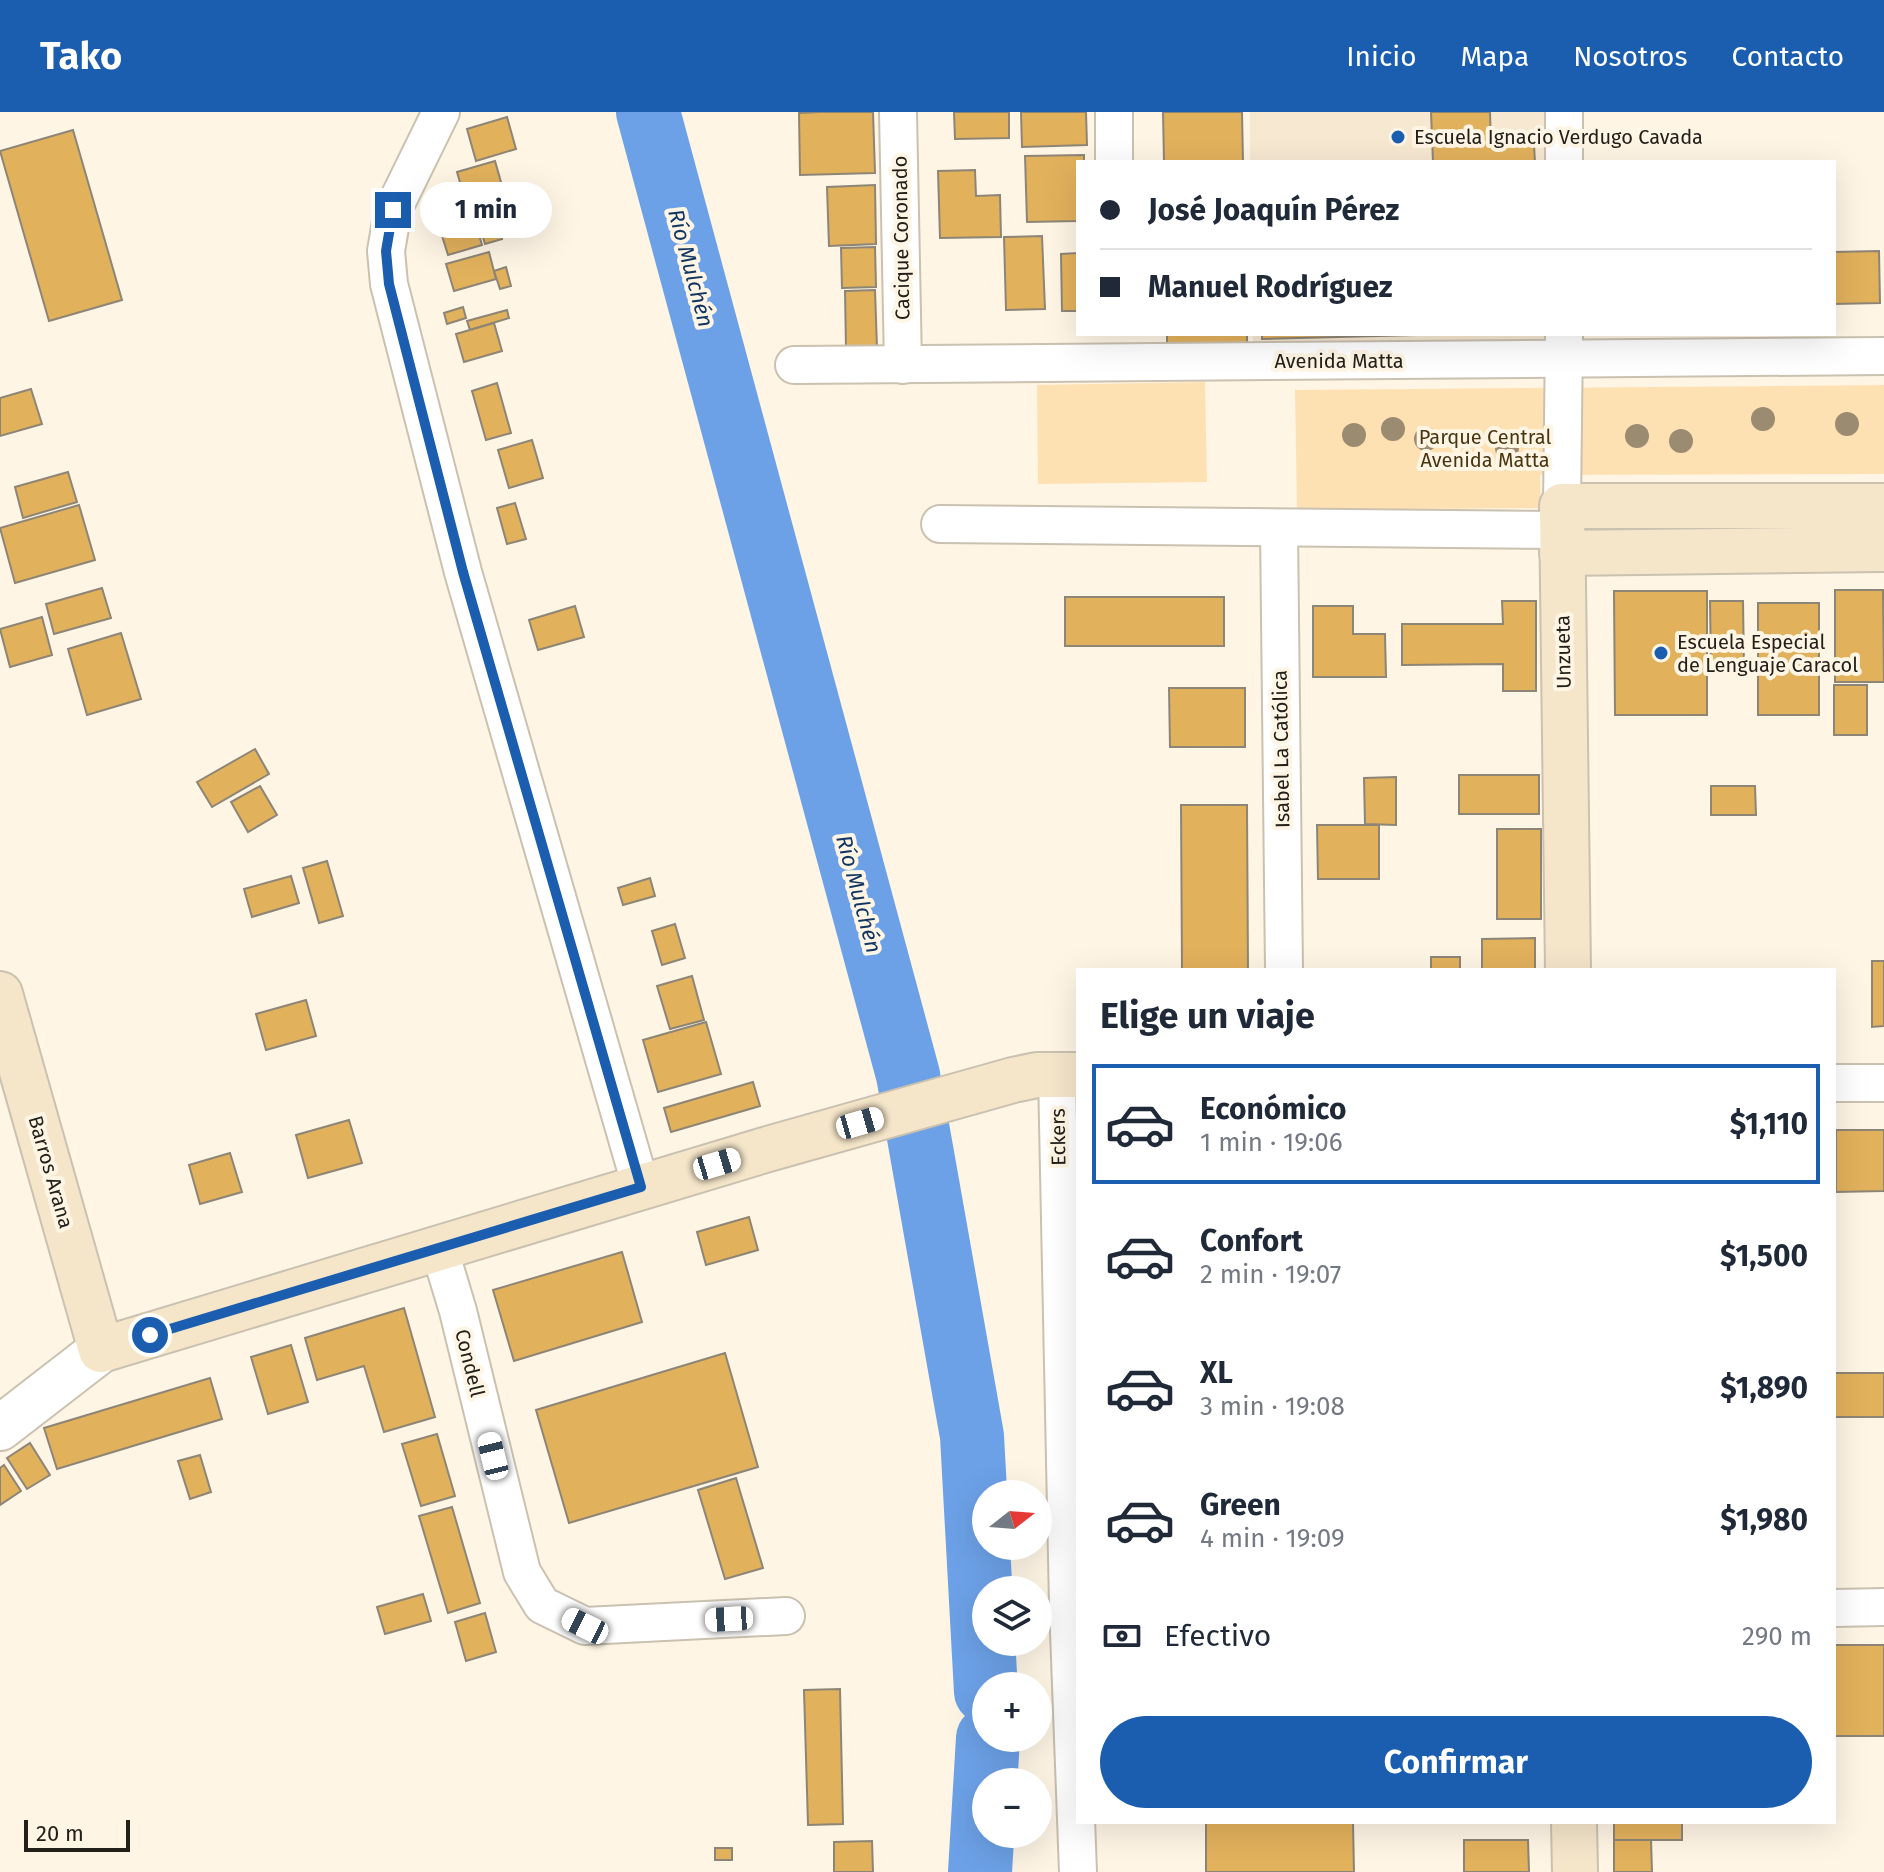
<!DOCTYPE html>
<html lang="es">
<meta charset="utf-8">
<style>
:root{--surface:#fff;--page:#f2f2f3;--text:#1f2937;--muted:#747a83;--line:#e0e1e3;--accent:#1b5eaf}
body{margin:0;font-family:"Fira Sans",sans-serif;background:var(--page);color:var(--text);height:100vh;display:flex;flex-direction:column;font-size:30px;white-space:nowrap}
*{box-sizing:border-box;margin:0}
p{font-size:26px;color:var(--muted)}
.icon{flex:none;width:44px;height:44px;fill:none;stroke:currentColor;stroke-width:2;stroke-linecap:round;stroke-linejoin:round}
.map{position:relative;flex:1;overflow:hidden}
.drawer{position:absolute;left:1076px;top:856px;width:760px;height:856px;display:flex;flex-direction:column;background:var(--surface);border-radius:0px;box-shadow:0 8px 32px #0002}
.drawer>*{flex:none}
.hud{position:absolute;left:1076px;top:48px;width:760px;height:176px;border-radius:0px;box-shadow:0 8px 32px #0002;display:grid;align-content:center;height:176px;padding:0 24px;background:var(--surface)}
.needle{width:52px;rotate:73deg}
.buttons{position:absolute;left:972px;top:1368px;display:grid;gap:16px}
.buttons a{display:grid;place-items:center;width:80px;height:80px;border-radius:50%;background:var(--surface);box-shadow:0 8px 32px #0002;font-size:40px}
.scale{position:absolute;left:24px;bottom:20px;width:106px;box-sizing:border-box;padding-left:8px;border:4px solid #23201a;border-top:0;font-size:22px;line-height:28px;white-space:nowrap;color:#23201a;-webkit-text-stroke:6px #fff5e5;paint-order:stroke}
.end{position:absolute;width:36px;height:36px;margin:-18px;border:10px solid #1b5eaf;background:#fff;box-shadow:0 0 0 4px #fff}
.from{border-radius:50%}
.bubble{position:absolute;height:56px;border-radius:28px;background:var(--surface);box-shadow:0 8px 32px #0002;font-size:26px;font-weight:700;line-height:56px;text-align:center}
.car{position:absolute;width:24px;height:48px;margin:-24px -12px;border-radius:10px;box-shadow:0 0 6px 2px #0007;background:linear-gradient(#fff 24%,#345 0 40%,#fff 0 76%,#345 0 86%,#fff 0)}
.hud b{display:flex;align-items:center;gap:28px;height:76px;font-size:30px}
.hud b+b{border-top:2px solid var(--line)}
.hud i{width:20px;height:20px;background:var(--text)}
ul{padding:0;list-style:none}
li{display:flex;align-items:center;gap:24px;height:120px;margin:0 16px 12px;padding:0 8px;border:4px solid transparent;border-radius:0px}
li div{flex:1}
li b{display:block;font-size:30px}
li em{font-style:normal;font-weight:700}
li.current{border-color:var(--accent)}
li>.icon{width:72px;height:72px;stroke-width:1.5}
h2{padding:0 24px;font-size:36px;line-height:96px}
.pay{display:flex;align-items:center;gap:20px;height:88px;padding:0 24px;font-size:30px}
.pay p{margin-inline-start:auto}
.cta{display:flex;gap:16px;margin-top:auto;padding:16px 24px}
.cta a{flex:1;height:92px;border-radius:48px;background:var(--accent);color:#fff;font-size:32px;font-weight:700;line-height:92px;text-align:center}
header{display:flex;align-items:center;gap:48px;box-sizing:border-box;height:112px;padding:0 40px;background:var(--accent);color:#fff}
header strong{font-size:38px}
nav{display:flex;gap:44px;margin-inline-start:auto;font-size:28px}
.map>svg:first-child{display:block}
</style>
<header>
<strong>Tako</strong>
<nav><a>Inicio</a><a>Mapa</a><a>Nosotros</a><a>Contacto</a></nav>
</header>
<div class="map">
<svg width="1884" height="1760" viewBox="0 0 1884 1760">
<rect width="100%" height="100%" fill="#fff5e5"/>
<!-- built -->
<g fill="#f6e8d1">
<rect x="1250" y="0" width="297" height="50"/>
<path d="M1253 222H1549V232L1253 238Z"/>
</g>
<!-- green -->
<g fill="#fee1b2">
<path d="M1205 270 1207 370 1038 372 1037 273Z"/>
<path d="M1884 273V362L1540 363 1541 396 1297 398 1295 278Z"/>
</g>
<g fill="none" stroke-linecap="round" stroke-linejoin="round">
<!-- river -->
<g stroke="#6ca1e7" stroke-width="64">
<path d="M648 0 908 963 972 1324 986 1580"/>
<path d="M980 1760 988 1626"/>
</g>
</g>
<!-- building -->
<g fill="#e2b15c" stroke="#8d8576" stroke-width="2">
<path d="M820 0H873L875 61 800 63 799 1Z"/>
<path d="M954 0H1009V26L955 27Z"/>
<path d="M1021 0H1086L1087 33 1022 35Z"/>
<path d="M1163 0H1242L1243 50H1164Z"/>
<path d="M1431 0H1490L1491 34 1534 33 1535 50H1433Z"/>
<path d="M507 5 516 37 476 49 467 17Z"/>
<path d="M73 18 122 188 49 209 0 39Z"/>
<path d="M1084 43V50H1078V109L1027 110 1025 44Z"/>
<path d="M495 49 503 77 465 88 457 60Z"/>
<path d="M975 58 976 84 1000 83 1001 125 940 126 938 59Z"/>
<path d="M875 73 876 132 829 134 827 75Z"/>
<path d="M472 98 482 133 448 143 437 108Z"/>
<path d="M497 107 502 127 485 132 479 112Z"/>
<path d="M1042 124 1045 197 1006 198 1004 125Z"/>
<path d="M875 135 876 175 842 176 841 136Z"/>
<path d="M1879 139 1880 191 1834 192V140Z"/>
<path d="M489 140 496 167 454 179 446 152Z"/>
<path d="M1078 141V199H1062L1061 142Z"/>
<path d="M506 155 511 174 500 177 494 159Z"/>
<path d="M875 178 877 236 846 237 845 179Z"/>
<path d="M463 195 466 206 447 212 444 201Z"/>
<path d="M507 198 509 206 470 218 467 209Z"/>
<path d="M494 211 502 239 464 250 456 222Z"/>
<path d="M1167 222H1247V233L1167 235Z"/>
<path d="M1262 222H1455L1262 227Z"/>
<path d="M497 271 511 321 486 328 472 279Z"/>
<path d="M31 277 42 312 0 324V286Z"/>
<path d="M532 328 543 366 509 376 498 338Z"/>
<path d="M68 360 77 390 23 406 15 375Z"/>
<path d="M515 391 526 427 507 432 497 396Z"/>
<path d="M79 393 95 448 15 471 0 416Z"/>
<path d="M102 476 111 506 54 522 46 492Z"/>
<path d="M1835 478H1883L1884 570H1835Z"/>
<path d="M1614 479H1707V603H1615Z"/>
<rect x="1065" y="485" width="159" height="49"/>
<path d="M1502 489H1536V579H1503V552L1402 553V512H1503Z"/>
<path d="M1710 489H1743L1744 555H1711Z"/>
<rect x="1758" y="491" width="61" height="112"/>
<path d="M575 494 584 525 538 538 529 508Z"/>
<path d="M1313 494H1353V522H1385L1386 565H1313Z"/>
<path d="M42 505 52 543 10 555 0 517Z"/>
<path d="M121 521 141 587 87 603 68 537Z"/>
<rect x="1834" y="573" width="33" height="50"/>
<path d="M1169 576H1245V635H1170Z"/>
<path d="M255 637 269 662 212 695 197 670Z"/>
<rect x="1459" y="663" width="80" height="39"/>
<path d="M1396 665V713L1365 712 1364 666Z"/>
<path d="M260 674 277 703 248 720 231 690Z"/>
<path d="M1711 674H1755L1756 703H1711Z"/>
<path d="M1181 693H1247L1248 858H1182Z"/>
<path d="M1317 713H1379V767H1318Z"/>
<rect x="1497" y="717" width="44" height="90"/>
<path d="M327 749 343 804 319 811 303 756Z"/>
<path d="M291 764 299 791 252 805 244 777Z"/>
<path d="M650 766 655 784 623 793 618 776Z"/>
<path d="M675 812 685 846 662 853 652 819Z"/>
<path d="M1535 826V858H1482V827Z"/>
<rect x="1431" y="845" width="29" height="13"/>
<path d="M1872 849H1884V914L1872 915Z"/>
<path d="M692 864 704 908 670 917 657 874Z"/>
<path d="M306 888 316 924 266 938 256 902Z"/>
<path d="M706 910 721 962 658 980 643 928Z"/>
<path d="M753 970 760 994 671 1020 664 996Z"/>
<path d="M349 1008 362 1051 308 1066 296 1023Z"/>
<path d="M1836 1018H1884V1079L1836 1080Z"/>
<path d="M230 1041 242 1080 200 1092 189 1053Z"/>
<path d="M749 1105 758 1138 706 1153 697 1120Z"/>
<path d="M622 1140 642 1210 514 1249 493 1178Z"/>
<path d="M404 1196 435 1305 384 1320 364 1254 317 1268 305 1226Z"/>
<path d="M291 1233 308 1290 268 1302 251 1245Z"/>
<path d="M725 1241 758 1355 569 1411 536 1298Z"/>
<rect x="1834" y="1261" width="50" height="44"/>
<path d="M210 1266 222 1307 57 1357 44 1316Z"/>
<path d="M437 1322 455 1384 421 1394 402 1332Z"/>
<path d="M30 1331 50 1363 27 1377 7 1346Z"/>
<path d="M200 1343 211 1380 190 1387 178 1349Z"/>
<path d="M4 1353 21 1379 0 1393V1356Z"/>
<path d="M736 1366 763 1456 725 1467 698 1378Z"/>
<path d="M452 1395 480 1491 448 1501 419 1404Z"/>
<path d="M423 1482 431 1509 385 1522 377 1495Z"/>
<path d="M485 1501 496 1540 466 1549 455 1510Z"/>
<rect x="1834" y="1533" width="50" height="91"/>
<path d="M840 1577 843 1712 808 1713 804 1578Z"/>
<path d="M1206 1710H1353L1354 1760H1206Z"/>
<rect x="1614" y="1710" width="68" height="18"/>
<path d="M1464 1728H1528L1529 1760H1464Z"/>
<path d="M1614 1728H1651L1652 1760H1614Z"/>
<path d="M872 1729 873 1760H834V1730Z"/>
<rect x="715" y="1736" width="17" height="12"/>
</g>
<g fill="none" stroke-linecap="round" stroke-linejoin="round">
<!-- minor casing -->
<g stroke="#cac1b1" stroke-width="40">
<g id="minor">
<path d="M441 0 393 98 386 139 389 172 463 460 641 1075"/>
<path d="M898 0 903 253"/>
<path d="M1114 0V50"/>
<path d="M1564 0V50"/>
<path d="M794 253 1884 244"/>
<path d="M1562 394 1564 224"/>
<path d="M940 412 1562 418"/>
<path d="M1279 417 1284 858"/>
<path d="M1057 963 1068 1493 1078 1760"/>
<path d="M1834 971H1884"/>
<path d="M439 1136 458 1199 522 1460 542 1493 585 1514 786 1504"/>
<path d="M1834 1496 1884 1495"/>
</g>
</g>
<!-- tertiary casing -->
<g stroke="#cac1b1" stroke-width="48">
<path id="tertiary" d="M0 1316 101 1238"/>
</g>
<!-- secondary casing -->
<g stroke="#cac1b1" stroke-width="48">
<g id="secondary">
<path d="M1562 441 1884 437"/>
<path d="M1568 858 1562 394H1884"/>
<path d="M0 882 101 1238 768 1037 1013 968 1037 963H1078"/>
<path d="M1574 1710 1575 1760"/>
</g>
</g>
<!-- minor -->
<use href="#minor" stroke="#fff" stroke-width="36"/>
<!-- tertiary -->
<use href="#tertiary" stroke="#fff" stroke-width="44"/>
<!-- secondary -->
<use href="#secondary" stroke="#f5e6ca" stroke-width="44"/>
</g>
<!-- trees -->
<g fill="#9b8b70">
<circle cx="1763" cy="307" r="12"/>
<circle cx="1847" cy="312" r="12"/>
<circle cx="1393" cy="317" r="12"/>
<circle cx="1354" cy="323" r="12"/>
<circle cx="1637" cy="324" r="12"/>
<circle cx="1426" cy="327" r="12"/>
<circle cx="1681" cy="329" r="12"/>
<circle cx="1507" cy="336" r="12"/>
</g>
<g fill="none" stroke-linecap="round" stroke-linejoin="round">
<!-- route -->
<path stroke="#1b5eaf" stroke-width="10" d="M150 1223 641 1075 463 460 389 172 386 139 393 98"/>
</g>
<!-- markers -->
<g fill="#1b5eaf" stroke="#fff5e5" stroke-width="3">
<circle cx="1398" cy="25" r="8"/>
<circle cx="1661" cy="541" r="8"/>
</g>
<g text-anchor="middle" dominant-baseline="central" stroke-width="8" stroke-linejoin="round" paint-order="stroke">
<!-- poi labels -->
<g font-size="20" fill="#23201a" stroke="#fff5e5" text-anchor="start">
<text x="1414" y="25">Escuela Ignacio Verdugo Cavada</text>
<text x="1677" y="530">Escuela Especial<tspan x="1677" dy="23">de Lenguaje Caracol</tspan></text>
</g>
<!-- street labels -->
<g font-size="20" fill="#23201a" stroke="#fff5e5">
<text transform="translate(901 126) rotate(-91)">Cacique Coronado</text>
<text x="1339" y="249">Avenida Matta</text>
<text transform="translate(1563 540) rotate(-91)">Unzueta</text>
<text transform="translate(1281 637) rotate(-91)">Isabel La Católica</text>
<text transform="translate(1058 1025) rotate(-91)">Eckers</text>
<text transform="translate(51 1060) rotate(74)">Barros Arana</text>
<text transform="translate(470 1251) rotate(76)">Condell</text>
</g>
<!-- park labels -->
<g font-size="20" fill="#493510" stroke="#fff5e5">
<text x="1485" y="325">Parque Central<tspan x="1485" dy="23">Avenida Matta</tspan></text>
</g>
<!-- water labels -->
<g font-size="22" font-style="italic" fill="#123662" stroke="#fff5e5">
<text transform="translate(691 156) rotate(75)">Río Mulchén</text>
<text transform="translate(859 782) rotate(75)">Río Mulchén</text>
</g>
</g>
</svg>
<div class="buttons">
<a><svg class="needle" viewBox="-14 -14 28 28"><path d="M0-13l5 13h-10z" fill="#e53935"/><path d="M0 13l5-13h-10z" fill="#747a83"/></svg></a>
<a><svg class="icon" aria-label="layers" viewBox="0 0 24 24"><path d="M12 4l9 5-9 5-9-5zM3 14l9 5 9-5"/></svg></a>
<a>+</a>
<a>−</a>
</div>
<div class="scale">20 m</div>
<i class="end from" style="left:150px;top:1223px"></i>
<i class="end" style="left:393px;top:98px"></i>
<div class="bubble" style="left:420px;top:70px;width:132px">1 min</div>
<i class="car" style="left:860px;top:1011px;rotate:74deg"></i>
<i class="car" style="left:717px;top:1052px;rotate:73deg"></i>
<i class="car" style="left:493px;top:1344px;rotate:346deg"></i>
<i class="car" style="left:729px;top:1507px;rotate:267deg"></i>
<i class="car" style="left:585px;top:1514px;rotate:296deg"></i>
<div class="hud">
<b><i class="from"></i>José Joaquín Pérez</b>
<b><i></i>Manuel Rodríguez</b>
</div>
<section class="drawer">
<h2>Elige un viaje</h2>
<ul>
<li class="current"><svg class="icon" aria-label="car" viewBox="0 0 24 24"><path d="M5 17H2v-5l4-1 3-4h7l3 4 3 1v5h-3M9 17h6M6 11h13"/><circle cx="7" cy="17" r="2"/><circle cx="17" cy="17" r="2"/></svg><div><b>Económico</b><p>1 min · 19:06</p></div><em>$1,110</em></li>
<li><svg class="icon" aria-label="car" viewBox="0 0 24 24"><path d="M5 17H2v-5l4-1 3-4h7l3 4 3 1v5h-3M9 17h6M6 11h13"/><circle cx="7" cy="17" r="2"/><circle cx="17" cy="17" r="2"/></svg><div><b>Confort</b><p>2 min · 19:07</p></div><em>$1,500</em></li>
<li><svg class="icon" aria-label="car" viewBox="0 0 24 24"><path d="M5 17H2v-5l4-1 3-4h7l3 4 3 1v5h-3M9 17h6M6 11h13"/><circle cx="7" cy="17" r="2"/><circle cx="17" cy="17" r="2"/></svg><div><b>XL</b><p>3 min · 19:08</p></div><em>$1,890</em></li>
<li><svg class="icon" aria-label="car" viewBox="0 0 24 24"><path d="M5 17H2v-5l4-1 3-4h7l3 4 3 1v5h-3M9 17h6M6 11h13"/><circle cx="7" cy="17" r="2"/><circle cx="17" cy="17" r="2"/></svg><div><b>Green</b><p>4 min · 19:09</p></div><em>$1,980</em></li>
</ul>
<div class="pay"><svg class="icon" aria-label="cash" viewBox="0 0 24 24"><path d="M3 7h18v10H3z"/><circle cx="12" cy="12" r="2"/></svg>Efectivo<p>290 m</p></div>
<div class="cta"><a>Confirmar</a></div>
</section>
</div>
